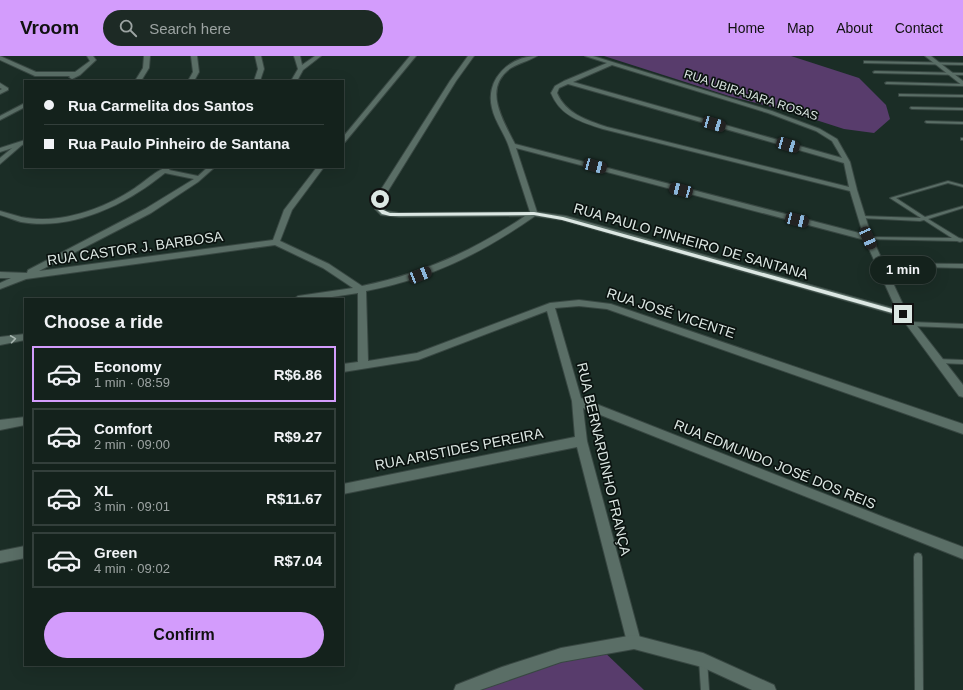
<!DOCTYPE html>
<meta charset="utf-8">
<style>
:root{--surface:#14221c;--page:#1d2a25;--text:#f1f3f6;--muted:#9da4a3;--line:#333f3b;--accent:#d39cfc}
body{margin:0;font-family:Helvetica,sans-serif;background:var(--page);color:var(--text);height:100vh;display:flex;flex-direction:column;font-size:15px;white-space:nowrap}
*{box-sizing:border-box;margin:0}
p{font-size:13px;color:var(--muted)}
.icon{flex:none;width:22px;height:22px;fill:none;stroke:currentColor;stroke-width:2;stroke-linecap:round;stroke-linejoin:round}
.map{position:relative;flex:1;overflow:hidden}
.details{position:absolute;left:24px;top:242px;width:320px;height:368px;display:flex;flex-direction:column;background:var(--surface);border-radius:0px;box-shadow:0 4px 16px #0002,0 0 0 1px var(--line)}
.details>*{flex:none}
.banner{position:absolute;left:24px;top:24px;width:320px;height:88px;border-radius:0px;box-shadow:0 4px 16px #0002,0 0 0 1px var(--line);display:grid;align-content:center;height:88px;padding:0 20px;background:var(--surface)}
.end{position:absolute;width:18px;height:18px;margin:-9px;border:5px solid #dce7e3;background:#111;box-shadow:0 0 0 2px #111}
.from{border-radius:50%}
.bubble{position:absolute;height:28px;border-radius:14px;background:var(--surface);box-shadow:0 4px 16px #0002,0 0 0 1px var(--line);font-size:13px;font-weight:700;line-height:28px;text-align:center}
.car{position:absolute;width:12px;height:24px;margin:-12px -6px;border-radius:5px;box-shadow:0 0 3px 1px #0007;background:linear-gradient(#222 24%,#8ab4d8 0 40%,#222 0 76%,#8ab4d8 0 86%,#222 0)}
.banner b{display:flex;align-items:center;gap:14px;height:38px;font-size:15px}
.banner b+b{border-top:1px solid var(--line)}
.banner i{width:10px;height:10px;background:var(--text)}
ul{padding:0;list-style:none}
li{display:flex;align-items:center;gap:12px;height:56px;margin:0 8px 6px;padding:0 12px;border:2px solid var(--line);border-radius:0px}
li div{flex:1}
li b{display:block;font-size:15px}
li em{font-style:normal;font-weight:700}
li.selected{border-color:var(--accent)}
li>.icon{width:36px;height:36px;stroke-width:1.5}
h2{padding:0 20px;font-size:18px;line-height:48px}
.button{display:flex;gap:8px;margin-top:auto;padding:8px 20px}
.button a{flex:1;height:46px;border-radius:24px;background:var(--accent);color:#111;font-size:16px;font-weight:700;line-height:46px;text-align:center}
header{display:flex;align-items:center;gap:24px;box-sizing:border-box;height:56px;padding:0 20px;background:var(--accent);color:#111}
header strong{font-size:19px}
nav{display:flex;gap:22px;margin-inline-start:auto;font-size:14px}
.search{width:280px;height:36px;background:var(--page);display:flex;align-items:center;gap:10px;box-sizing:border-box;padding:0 14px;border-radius:22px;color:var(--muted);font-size:15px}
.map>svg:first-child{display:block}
</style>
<header>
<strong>Vroom</strong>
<div class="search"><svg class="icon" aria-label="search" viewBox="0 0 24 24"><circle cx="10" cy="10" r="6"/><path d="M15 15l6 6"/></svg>Search here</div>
<nav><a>Home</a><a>Map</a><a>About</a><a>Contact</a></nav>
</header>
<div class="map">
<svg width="963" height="634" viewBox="0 0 963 634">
<rect width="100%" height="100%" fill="#1b2d26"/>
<!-- green -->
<g fill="#583c6c">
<path d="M604 0H791L859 22 886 49 890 63 874 77 844 73 788 55 729 40Z"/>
<path d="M597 589 644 634H456Z"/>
</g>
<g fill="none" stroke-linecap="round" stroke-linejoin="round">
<!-- service casing -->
<g stroke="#384742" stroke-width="2">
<g id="service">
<path d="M865 5 963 7V9L864 7V5Z"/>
<path d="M875 15 963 17V19L874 17 873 16Z"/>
<path d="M887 26 963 28V30L886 28 885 27Z"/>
<path d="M900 38 963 39V41L899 40V38Z"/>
<path d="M911 51 963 52V54L912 53 910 52Z"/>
<path d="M926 65 963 66V68L927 67 925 66Z"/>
<rect x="961" y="82" width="2" height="2"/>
<path d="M948 125 963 129V131L948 127 896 142 925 161 963 150V152L928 163 959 182 963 183V185L960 186 957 185 866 183V181H868L952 182 924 164 920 165 861 162 859 161 861 160 921 162 890 142Z"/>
<path d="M880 207 963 208V212L878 210 877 209Z"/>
<path d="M911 266 963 268V272L911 270 908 268Z"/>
<path d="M937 303 963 304V308L939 307H937L936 305Z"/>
<path d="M918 497 921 498 922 501 923 634H915L914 501 915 498Z"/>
<path d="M703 600 706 601 707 604 709 634H701L699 604 700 601Z"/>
</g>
</g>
<!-- minor casing -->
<g stroke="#384742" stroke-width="2">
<g id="minor">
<path d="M0 0 36 16H75L90 5 87 0H93L96 4 80 19 72 23 69 21 70 20H35L0 4Z"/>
<path d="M191 0H197L199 16 194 25H188L193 16Z"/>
<path d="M255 0H261L264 13 260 25H254L258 13Z"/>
<path d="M294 0H300L302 9 315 0H321L303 14 297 25H291L298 13Z"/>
<path d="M410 0H416L345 86 343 87V81Z"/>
<path d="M468 0H474L456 25 383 143V152L386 155 399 157 530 156C523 134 516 113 509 91 505 78 495 66 492 52 485 24 509 0 537 0 529 5 519 7 511 12 482 32 503 64 515 88L863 178 850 135 603 73C581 66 560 60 551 37L555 30 564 25 607 7 585 0H593L772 55 820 73 837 83 850 106 857 134 872 182 907 257 963 329V341L959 340 900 260 562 164 535 160C482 197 430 223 366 235L368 305 417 297 550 247 579 244 611 248 963 368V378L607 253 579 250 555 252 581 342 886 462 963 491V503L583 352 587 385 641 586 639 591 634 593 629 591 627 586 577 391 343 438V428L575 381 572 345 547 255 418 304 343 316V308L358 306V237L319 243H294L298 240 353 232 323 212 275 189 26 223 0 233V227L11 222H0V216L27 217 28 214 145 153 194 123 165 117C126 149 72 175 21 166 14 164 7 161 0 159V155C7 157 14 159 21 161 59 169 104 153 135 132 146 125 159 111 171 111L169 114 198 120 208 111H215L198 126 151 157 39 215 273 184 284 154 317 111H324L292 154 280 185 329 208 362 230C422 218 475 194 525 160L399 161 381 159 375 153V143L450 25ZM612 9 768 57 816 75 832 85 842 102 573 26ZM568 28 844 107 849 131 607 71C587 64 566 58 557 37L559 32ZM516 92 865 184 896 253 566 160 537 156Z"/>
<path d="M925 0H931L963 25V30Z"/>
<path d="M0 27 8 32V34L0 38V34L2 33 0 32Z"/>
<path d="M25 47V51L0 64V60Z"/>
<path d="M17 88 22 89 0 108V102Z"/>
<path d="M25 278V284L0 289V281Z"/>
<path d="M25 361V369L0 374V364Z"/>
<path d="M25 490V502L0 507V495Z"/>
</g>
</g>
<!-- tertiary casing -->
<g stroke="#384742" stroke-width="2">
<g id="tertiary">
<path d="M144 0H150L149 12 141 25H135L143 12Z"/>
<path d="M25 84V88L0 96V92Z"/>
</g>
</g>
<!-- secondary casing -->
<g stroke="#384742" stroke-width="2">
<path id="secondary" d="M634 579 703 597 774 629 776 634H752L702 611 634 593 561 606 480 634H454L456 629 461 627 502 611 561 592Z"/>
</g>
<!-- service -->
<use href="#service" fill="#5a6e66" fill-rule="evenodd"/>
<!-- minor -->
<use href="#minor" fill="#5a6e66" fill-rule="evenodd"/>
<!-- tertiary -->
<use href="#tertiary" fill="#5a6e66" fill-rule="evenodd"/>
<!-- secondary -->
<use href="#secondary" fill="#5a6e66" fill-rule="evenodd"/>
</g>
<!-- one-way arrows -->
<defs><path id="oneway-chevron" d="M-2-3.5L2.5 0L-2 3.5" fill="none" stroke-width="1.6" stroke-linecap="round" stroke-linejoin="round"/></defs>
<use stroke="#a8b7b1" href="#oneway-chevron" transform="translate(13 283) rotate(-8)"/>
<!-- route -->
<path fill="#dce7e3" d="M378 142 382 143 381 153 390 157 534 156 563 161 903 256 906 258 903 260 562 164 534 159 390 160 382 158 377 153Z"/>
<g text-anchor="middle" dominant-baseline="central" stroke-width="3.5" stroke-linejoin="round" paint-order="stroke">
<!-- far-street labels -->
<g font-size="12" fill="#dce7e3" stroke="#0b1310">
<text transform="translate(751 39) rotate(18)">RUA UBIRAJARA ROSAS</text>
</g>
<!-- street labels -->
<g font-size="14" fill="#dce7e3" stroke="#0b1310">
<text transform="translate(691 185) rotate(16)">RUA PAULO PINHEIRO DE SANTANA</text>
<text transform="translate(135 192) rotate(-8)">RUA CASTOR J. BARBOSA</text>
<text transform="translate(671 257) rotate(18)">RUA JOSÉ VICENTE</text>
<text transform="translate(459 393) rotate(-11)">RUA ARISTIDES PEREIRA</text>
<text transform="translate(604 403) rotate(77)">RUA BERNARDINHO FRANÇA</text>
<text transform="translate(775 408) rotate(22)">RUA EDMUNDO JOSÉ DOS REIS</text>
</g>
</g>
</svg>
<i class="end from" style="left:380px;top:143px"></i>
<i class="end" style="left:903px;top:258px"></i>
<div class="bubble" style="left:870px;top:200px;width:66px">1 min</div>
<i class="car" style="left:714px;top:68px;rotate:106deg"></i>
<i class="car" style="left:788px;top:89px;rotate:106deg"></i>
<i class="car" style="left:595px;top:110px;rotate:105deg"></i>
<i class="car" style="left:681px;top:134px;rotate:285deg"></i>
<i class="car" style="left:797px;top:164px;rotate:104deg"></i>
<i class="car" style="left:868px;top:182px;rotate:156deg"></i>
<i class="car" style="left:420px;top:219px;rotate:68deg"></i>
<div class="banner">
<b><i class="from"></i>Rua Carmelita dos Santos</b>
<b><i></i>Rua Paulo Pinheiro de Santana</b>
</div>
<section class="details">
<h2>Choose a ride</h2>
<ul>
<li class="selected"><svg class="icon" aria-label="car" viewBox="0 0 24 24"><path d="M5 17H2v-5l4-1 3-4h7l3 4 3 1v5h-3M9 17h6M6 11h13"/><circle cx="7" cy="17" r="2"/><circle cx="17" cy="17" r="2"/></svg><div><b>Economy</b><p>1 min · 08:59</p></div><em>R$6.86</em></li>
<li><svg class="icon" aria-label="car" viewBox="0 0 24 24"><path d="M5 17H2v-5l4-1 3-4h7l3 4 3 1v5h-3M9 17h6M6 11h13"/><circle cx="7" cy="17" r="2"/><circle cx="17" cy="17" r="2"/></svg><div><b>Comfort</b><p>2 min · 09:00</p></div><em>R$9.27</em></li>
<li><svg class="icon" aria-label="car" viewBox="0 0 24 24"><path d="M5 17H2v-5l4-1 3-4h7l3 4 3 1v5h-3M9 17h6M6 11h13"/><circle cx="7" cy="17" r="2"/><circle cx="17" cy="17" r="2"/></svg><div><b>XL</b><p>3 min · 09:01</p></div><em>R$11.67</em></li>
<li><svg class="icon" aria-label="car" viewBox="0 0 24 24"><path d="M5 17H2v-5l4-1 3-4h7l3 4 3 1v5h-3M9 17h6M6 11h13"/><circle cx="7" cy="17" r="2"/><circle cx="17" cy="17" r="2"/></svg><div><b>Green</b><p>4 min · 09:02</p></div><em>R$7.04</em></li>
</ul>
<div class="button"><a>Confirm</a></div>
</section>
</div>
